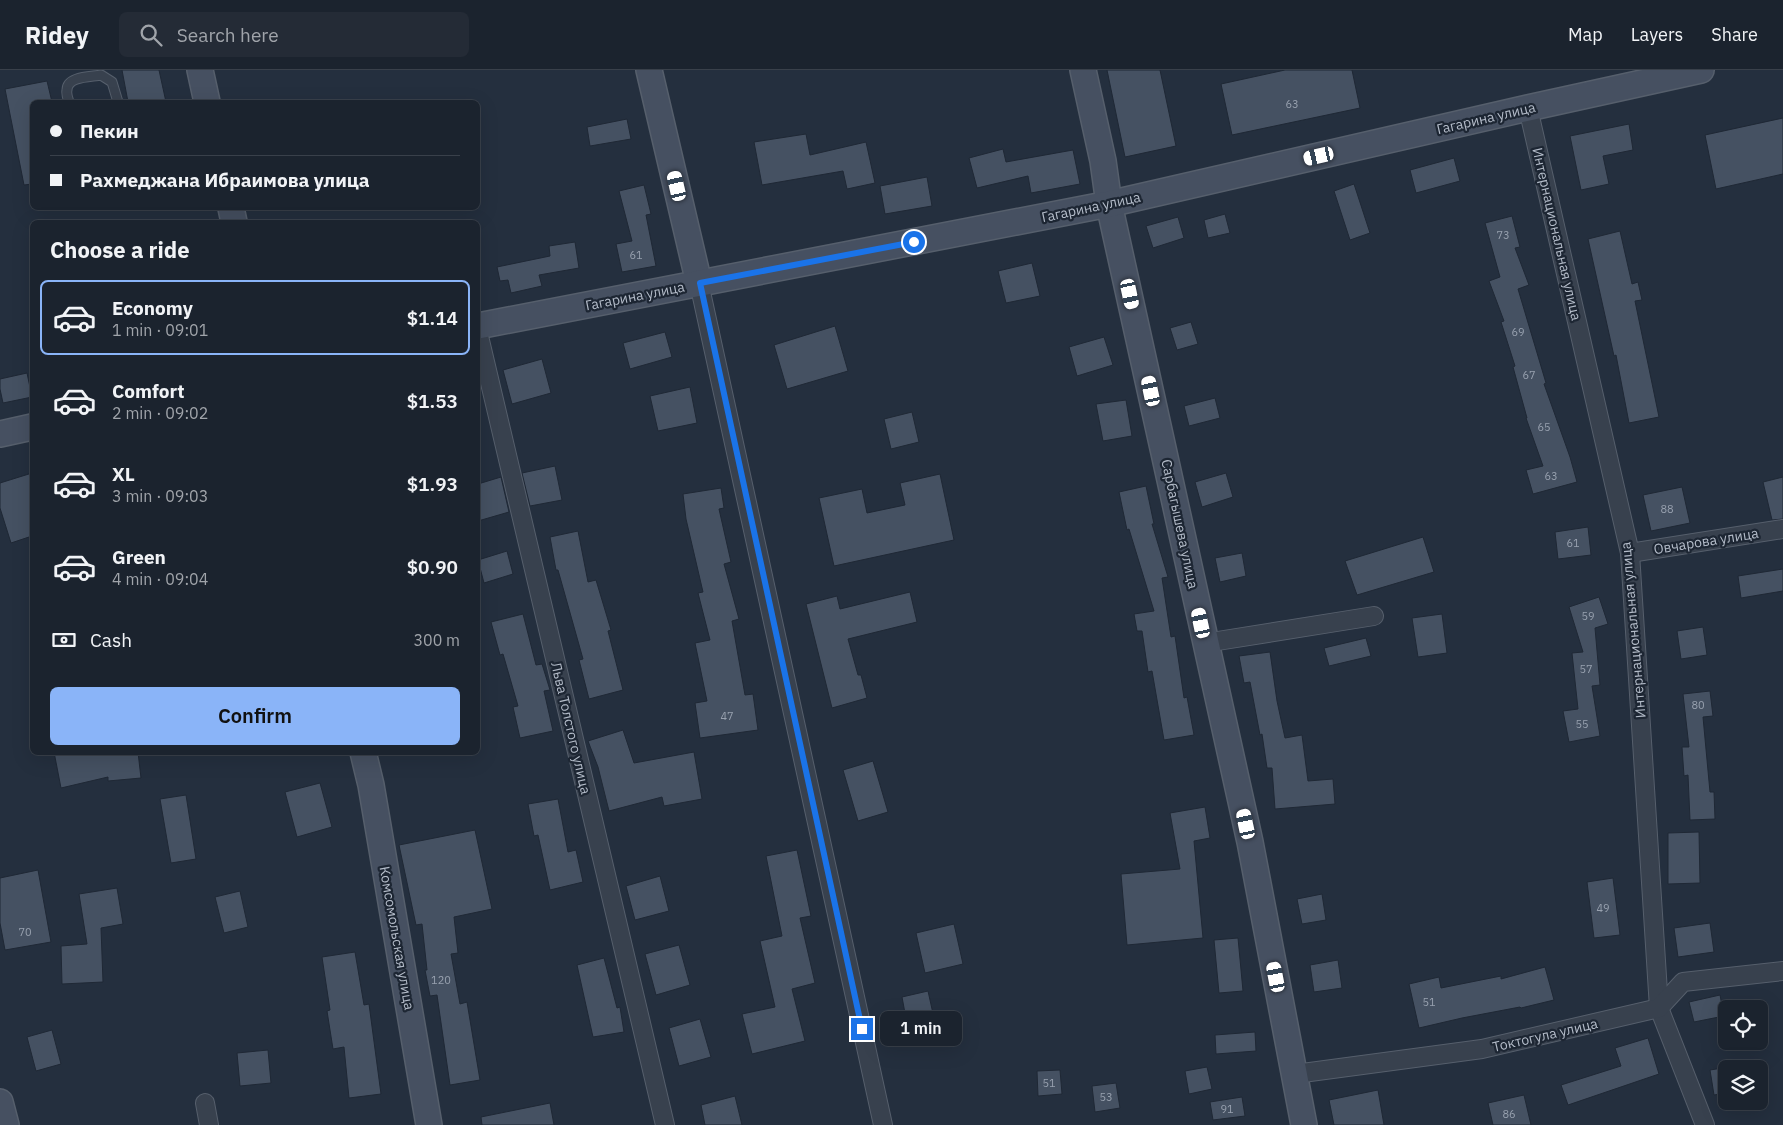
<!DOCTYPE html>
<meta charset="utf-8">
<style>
:root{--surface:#1b232e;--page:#242b36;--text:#f1f3f6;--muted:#a0a4aa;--line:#39404a;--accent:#8ab4f8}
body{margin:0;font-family:"IBM Plex Sans",sans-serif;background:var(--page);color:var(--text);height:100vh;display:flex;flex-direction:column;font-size:19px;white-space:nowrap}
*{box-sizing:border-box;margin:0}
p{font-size:16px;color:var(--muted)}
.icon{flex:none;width:28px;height:28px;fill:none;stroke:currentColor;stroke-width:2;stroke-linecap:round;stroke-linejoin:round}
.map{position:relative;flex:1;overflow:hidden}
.side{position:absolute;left:30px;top:150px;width:450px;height:535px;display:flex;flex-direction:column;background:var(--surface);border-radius:8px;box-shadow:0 5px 20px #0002,0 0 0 1px var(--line)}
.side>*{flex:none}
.guide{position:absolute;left:30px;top:30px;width:450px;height:110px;border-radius:8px;box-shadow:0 5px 20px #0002,0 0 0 1px var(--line);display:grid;align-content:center;height:110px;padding:0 20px;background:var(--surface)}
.fabs{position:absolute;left:1718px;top:930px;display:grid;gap:10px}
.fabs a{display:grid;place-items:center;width:50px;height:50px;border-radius:8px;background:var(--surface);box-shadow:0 5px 20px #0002,0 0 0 1px var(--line);font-size:25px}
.end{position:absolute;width:22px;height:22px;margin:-11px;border:6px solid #1a73e8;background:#fff;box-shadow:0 0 0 2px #fff}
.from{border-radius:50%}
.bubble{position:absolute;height:35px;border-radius:8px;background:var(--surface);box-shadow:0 5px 20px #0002,0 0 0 1px var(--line);font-size:16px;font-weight:600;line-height:35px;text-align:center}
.car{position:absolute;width:15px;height:30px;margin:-15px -8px;border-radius:6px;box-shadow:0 0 4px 1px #0007;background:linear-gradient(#fff 24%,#345 0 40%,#fff 0 76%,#345 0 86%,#fff 0)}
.guide b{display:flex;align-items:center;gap:18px;height:48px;font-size:19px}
.guide b+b{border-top:1px solid var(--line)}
.guide i{width:12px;height:12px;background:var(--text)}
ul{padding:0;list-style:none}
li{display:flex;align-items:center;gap:15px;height:75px;margin:0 10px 8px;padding:0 10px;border:2px solid transparent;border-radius:8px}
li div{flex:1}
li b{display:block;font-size:19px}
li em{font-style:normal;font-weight:600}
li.on{border-color:var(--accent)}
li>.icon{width:45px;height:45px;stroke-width:1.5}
h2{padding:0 20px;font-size:22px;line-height:60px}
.pay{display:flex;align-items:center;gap:12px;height:55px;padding:0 20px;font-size:19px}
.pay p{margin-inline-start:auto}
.action{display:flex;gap:10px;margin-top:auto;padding:10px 20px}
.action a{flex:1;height:58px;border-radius:8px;background:var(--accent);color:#111;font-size:20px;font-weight:600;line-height:58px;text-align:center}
header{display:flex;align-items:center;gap:30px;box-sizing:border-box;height:70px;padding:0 25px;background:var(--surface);border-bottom:1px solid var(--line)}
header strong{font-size:24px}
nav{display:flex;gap:28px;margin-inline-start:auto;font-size:18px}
.search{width:350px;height:45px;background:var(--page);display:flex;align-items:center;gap:12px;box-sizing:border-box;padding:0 18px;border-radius:8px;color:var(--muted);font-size:19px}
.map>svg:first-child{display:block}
</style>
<header>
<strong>Ridey</strong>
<div class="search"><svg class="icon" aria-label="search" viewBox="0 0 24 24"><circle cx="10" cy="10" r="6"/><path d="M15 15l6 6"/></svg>Search here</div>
<nav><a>Map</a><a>Layers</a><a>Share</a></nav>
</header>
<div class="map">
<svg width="1783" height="1055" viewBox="0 0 1783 1055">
<rect width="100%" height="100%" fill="#242f3e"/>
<!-- building -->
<g fill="#455162" stroke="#1f2835">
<path d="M122 0H159L166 32H128Z"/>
<path d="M1107 0H1160L1176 76 1125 87Z"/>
<path d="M1285 0H1352L1360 38 1232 65 1221 14Z"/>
<path d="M47 11 52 32H32V114L24 115 5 19Z"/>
<path d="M1783 48V104L1716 119 1705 65Z"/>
<path d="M627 49 631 69 590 76 587 57Z"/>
<path d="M1629 54 1633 80 1603 86 1609 114 1581 120 1570 66Z"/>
<path d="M806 64 810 85 866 72 875 113 847 119 843 101 762 115 754 72Z"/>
<path d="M1003 79 1006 92 1073 80 1080 114 1031 123 1028 106 977 118 969 88Z"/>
<path d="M1454 88 1460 111 1416 123 1410 100Z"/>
<path d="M927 107 932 136 885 144 880 116Z"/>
<path d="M1354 114 1370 163 1350 170 1334 121Z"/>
<path d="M644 115 651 144 646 145 656 196 622 202 616 174 632 171 619 121Z"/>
<path d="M1225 144 1230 163 1208 168 1204 150Z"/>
<path d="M1512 146 1520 177 1515 178 1529 215 1518 219 1546 313 1544 314 1570 387 1577 412 1533 424 1526 400 1543 396 1526 348H1527L1513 297 1515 296 1501 252 1504 251 1489 211 1500 207 1485 153Z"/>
<path d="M1178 147 1184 168 1153 178 1146 156Z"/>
<path d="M1620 161 1632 214 1638 212 1642 230 1635 231 1659 347 1629 353 1616 285 1614 286 1588 169Z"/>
<path d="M575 172 579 198 539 205 542 216 511 223 508 210 500 211 497 197 550 186 549 176Z"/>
<path d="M1032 193 1040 226 1006 233 998 201Z"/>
<path d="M1191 252 1198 274 1177 280 1170 258Z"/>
<path d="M835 256 848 301 787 319 774 275Z"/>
<path d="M665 262 672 287 630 299 623 273Z"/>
<path d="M1104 267 1113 295 1077 306 1069 277Z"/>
<path d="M542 289 551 323 512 334 503 300Z"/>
<path d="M27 303 32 327 3 333 0 319V309Z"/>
<path d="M690 317 697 353 658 361 650 326Z"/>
<path d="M1215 328 1220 348 1189 356 1184 336Z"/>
<path d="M1126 330 1132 366 1103 371 1096 334Z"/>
<path d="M912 342 919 372 891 379 884 349Z"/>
<path d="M555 396 562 430 530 436 522 403Z"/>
<path d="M32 403V466L11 473 0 438V413Z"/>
<path d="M1226 403 1233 427 1202 437 1195 412Z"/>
<path d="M940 404 954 470 834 496 819 428 862 419 867 443 905 435 900 413Z"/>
<path d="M501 407 509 442 478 451V414Z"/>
<path d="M1783 407V449L1772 450 1763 412Z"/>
<path d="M1146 416 1154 454H1152L1168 507 1162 508 1171 567 1175 566 1184 628 1187 627 1194 665 1164 670 1152 601 1148 602 1142 561H1137L1134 544 1154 541 1129 459 1127 460 1119 422Z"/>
<path d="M1682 417 1690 453 1651 461 1643 425Z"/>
<path d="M721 418 724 438 719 439 731 492 724 494 739 549 732 551 745 625 753 624 758 660 700 668 695 633 707 631 695 573 710 570 698 523 703 522 686 449 683 424Z"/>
<path d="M1588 457 1591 485 1558 489 1555 462Z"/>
<path d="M578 461 588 512 596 510 611 560 608 561 623 620 589 629 579 590 583 589 558 500H556L550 467Z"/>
<path d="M1423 467 1434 502 1357 525 1345 491Z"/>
<path d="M507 481 513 504 484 513 478 490Z"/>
<path d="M1242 483 1246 506 1220 512 1215 488Z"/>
<path d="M1783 499V521L1741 528 1738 506Z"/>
<path d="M910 522 917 552 848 569 858 605H861L867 628 832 638 806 534 837 526 840 539Z"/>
<path d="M1599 527 1608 554 1595 558 1600 615 1592 616 1600 666 1569 672 1563 641 1578 639 1572 583 1583 582 1569 537Z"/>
<path d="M523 544 536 595 542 594 550 620 544 621 553 661 520 668 513 637 518 636 503 584 500 585 491 552Z"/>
<path d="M1442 544 1447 583 1418 587 1412 548Z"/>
<path d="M1703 557 1707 585 1681 589 1677 561Z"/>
<path d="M1366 568 1371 586 1329 596 1324 578Z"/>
<path d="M1270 582 1277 631 1285 668 1302 665 1308 711 1333 709 1335 734 1275 739 1272 698H1267L1262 664 1260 665 1250 612 1244 613 1239 586Z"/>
<path d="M1710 621 1713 646 1703 647 1710 722H1714L1715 749 1690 750 1688 705 1684 706 1682 677H1689L1683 624Z"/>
<path d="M623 660 634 693 694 682 702 729 664 736 662 727 609 741 598 697 588 671Z"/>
<path d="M54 682H138L141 708 108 711V707L61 718Z"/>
<path d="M873 691 888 742 858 751 843 700Z"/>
<path d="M320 713 332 757 297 767 285 722Z"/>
<path d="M186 725 196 789 171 793 160 729Z"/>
<path d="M558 729 568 782 576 780 583 812 550 820 538 765 534 766 528 734Z"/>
<path d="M1205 737 1210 768 1194 771 1203 868 1127 875 1121 804 1180 799 1170 743Z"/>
<path d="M475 760 492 839 454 847 458 883 451 884 460 934 467 932 480 1010 450 1015 437 925 430 926 425 900H427L422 854 416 855 399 775Z"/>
<path d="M1699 762 1700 813 1668 814V763Z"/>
<path d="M797 780 811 846 800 848 815 913 792 919 805 971 752 984 742 944 775 937 760 871 782 866 766 786Z"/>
<path d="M38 800 51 872 5 880 0 853V808Z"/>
<path d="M660 806 669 841 635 850 626 816Z"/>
<path d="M1613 808 1620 865 1594 868 1587 812Z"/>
<path d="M117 818 123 854 101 858 103 912 62 914 61 876 87 874 79 824Z"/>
<path d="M240 821 248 857 224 863 215 827Z"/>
<path d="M1322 824 1326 850 1302 854 1297 829Z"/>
<path d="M1710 853 1714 882 1678 887 1674 858Z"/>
<path d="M954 854 963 894 925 903 916 863Z"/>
<path d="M1238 868 1243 921 1219 923 1214 870Z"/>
<path d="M679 875 690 915 656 925 645 884Z"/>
<path d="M355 882 364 935 369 934 381 1024 349 1028 344 977 333 979 327 941 330 940 322 887Z"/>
<path d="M604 888 617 938 620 937 624 962 593 967 577 895Z"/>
<path d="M1338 890 1342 918 1314 922 1310 895Z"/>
<path d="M1545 897 1554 930 1521 938 1520 937 1462 948 1419 958 1409 914 1439 907 1441 918 1501 906V909Z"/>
<path d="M928 921 934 948 907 954 902 927Z"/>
<path d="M1720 925 1724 946 1694 952 1689 932Z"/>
<path d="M700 949 711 987 679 996 669 958Z"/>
<path d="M52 960 61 994 36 1001 27 967Z"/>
<path d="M1255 962 1256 981 1216 984 1215 965Z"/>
<path d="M1648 968 1659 1004 1568 1035 1561 1015 1621 996 1615 978Z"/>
<path d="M268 980 271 1013 240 1016 237 983Z"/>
<path d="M1735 996V999H1726V1023L1714 1025 1710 1000Z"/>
<path d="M1207 997 1212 1019 1189 1024 1185 1001Z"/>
<path d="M1060 1000 1062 1024 1038 1026 1037 1001Z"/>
<path d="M1116 1013 1120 1038 1095 1042 1092 1016Z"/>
<path d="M1378 1020 1384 1055H1334L1329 1030Z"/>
<path d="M1524 1025 1531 1055H1493L1488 1033Z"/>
<path d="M735 1026 742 1055H705L701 1035Z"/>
<path d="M1242 1027 1245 1046 1213 1050 1210 1032Z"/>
<path d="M550 1033 554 1055H482L481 1047Z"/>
</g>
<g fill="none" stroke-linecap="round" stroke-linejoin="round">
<!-- lane casing -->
<g stroke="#565f6c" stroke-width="11">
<path id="lane" d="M69 32C68 29 66 24 67 20 67 6 91 7 101 5L112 12 118 32"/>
</g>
<!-- street casing -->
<g stroke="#565f6c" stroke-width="20">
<g id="street">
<path d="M1528 38 1630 483 1659 938 1705 1055"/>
<path d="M699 213 883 1055"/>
<path d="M478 262 665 1055"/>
<path d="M1630 483 1783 459"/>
<path d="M1205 573 1374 546"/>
<path d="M1295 1004 1482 979 1659 938 1683 912 1783 901"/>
<path d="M205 1033 209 1055"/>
</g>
</g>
<!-- secondary casing -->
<g stroke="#565f6c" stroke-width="28">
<g id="secondary">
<path d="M200 0 207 32"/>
<path d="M649 0 699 213"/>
<path d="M1083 0 1103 91 1109 134 1250 772 1304 1055"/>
<path d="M231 138 234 152"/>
<path d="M478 256 1109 134 1528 38 1701 0"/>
<path d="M0 364 32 357"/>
<path d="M363 682 371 715 429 1055"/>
<path d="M0 1032 6 1055"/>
</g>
</g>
<!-- lane -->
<use href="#lane" stroke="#38414e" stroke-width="9"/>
<!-- street -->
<use href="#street" stroke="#38414e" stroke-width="18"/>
<!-- secondary -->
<use href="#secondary" stroke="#465061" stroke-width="25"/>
</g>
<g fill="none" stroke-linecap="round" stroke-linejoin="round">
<!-- route -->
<path stroke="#1a73e8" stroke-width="6" d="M862 959 700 213 914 172"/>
</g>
<g text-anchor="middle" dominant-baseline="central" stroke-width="4.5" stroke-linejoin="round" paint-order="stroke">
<!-- number labels -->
<g font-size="11" fill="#98a1af">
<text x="1292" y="34">63</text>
<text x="1503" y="165">73</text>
<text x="636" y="185">61</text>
<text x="1518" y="262">69</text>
<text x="1529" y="305">67</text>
<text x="1544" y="357">65</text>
<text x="1551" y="406">63</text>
<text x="1667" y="439">88</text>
<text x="1573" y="473">61</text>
<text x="1588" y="546">59</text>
<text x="1586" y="599">57</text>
<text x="1698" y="635">80</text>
<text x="727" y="646">47</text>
<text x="1582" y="654">55</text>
<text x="1603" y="838">49</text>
<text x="25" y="862">70</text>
<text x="441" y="910">120</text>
<text x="1429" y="932">51</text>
<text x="1049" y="1013">51</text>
<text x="1106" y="1027">53</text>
<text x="1227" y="1039">91</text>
<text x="1509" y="1044">86</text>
</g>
<!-- street labels -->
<g font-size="14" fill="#b4bcc9" stroke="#1d2633">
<text transform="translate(1486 48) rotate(-13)">Гагарина улица</text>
<text transform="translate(1091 137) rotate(-12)">Гагарина улица</text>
<text transform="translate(1557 164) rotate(77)">Интернациональная улица</text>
<text transform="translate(635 226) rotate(-11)">Гагарина улица</text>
<text transform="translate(1180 454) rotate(78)">Сарбагышева улица</text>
<text transform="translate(1706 471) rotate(-9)">Овчарова улица</text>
<text transform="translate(1633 560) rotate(-95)">Интернациональная улица</text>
<text transform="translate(571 658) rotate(77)">Льва Толстого улица</text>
<text transform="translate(397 868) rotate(80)">Комсомольская улица</text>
<text transform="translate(1545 965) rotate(-13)">Токтогула улица</text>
</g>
</g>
</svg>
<div class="fabs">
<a><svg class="icon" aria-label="locate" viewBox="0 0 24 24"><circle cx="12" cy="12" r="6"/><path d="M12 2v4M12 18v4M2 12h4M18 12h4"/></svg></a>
<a><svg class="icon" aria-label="layers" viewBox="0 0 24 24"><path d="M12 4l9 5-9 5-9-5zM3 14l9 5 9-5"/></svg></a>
</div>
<i class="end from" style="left:914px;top:172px"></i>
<i class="end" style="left:862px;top:959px"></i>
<div class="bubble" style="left:880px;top:941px;width:82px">1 min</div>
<i class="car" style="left:1319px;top:86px;rotate:257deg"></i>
<i class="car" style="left:677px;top:116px;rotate:347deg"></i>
<i class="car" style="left:1130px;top:224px;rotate:168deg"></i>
<i class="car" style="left:1151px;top:321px;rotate:348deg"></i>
<i class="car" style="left:1201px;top:553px;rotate:348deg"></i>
<i class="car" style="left:1246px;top:754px;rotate:348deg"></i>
<i class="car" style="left:1276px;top:907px;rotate:349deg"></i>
<div class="guide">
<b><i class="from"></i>Пекин</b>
<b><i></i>Рахмеджана Ибраимова улица</b>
</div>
<section class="side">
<h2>Choose a ride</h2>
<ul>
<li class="on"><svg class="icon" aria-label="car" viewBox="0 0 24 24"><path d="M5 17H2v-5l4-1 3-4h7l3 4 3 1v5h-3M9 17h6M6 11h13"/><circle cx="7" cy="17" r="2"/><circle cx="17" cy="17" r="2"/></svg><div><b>Economy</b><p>1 min · 09:01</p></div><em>$1.14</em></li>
<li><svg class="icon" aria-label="car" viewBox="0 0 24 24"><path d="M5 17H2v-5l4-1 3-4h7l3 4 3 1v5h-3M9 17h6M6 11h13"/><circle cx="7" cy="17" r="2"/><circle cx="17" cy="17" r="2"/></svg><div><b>Comfort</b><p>2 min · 09:02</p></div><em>$1.53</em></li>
<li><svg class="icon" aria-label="car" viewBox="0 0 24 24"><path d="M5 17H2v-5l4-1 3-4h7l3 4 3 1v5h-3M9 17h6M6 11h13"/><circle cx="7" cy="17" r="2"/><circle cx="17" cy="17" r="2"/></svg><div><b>XL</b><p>3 min · 09:03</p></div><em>$1.93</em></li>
<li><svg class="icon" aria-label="car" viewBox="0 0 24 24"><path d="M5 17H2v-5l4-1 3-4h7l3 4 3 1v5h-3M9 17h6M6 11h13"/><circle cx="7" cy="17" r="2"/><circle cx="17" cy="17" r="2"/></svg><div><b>Green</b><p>4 min · 09:04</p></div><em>$0.90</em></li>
</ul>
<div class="pay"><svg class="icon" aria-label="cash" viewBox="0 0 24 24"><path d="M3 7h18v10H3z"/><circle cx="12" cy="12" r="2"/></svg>Cash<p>300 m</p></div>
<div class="action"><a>Confirm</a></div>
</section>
</div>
